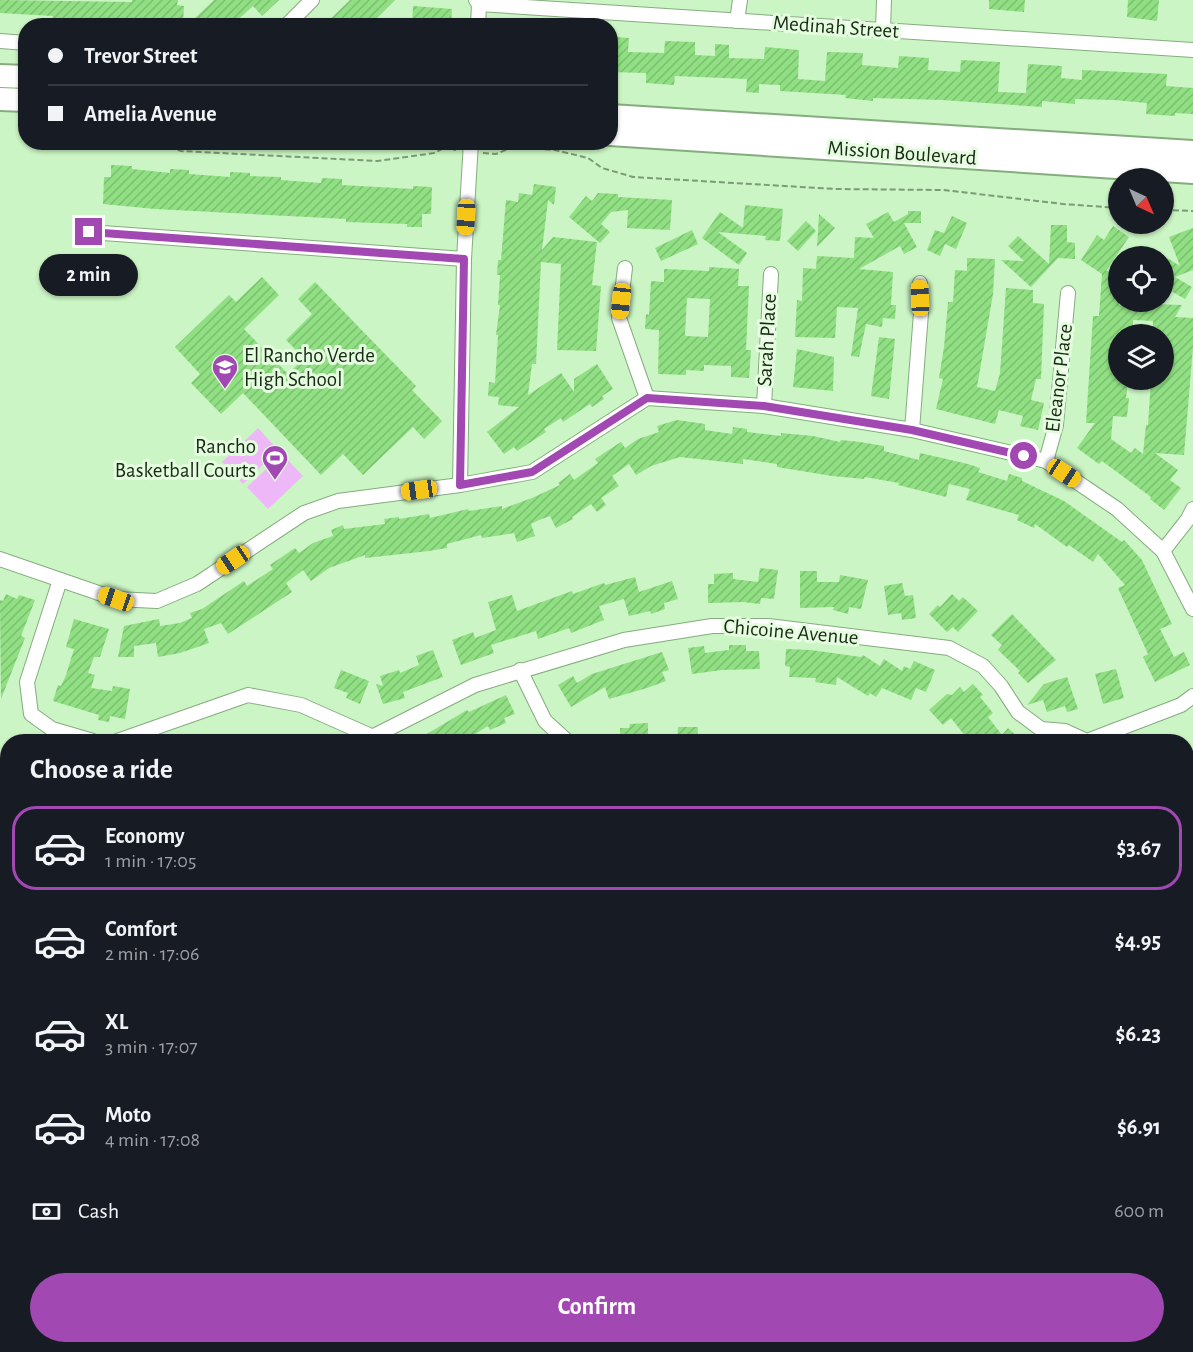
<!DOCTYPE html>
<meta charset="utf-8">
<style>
:root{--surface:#171b24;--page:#20242c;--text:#f1f3f6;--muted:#9ea1a6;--line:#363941;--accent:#a248b3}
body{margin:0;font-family:"Alegreya Sans",sans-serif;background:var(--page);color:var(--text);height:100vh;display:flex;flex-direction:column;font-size:22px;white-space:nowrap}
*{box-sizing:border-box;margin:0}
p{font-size:20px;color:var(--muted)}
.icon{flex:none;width:33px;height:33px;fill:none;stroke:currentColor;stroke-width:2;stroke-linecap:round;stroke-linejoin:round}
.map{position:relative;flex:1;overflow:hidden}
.side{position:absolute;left:0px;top:734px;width:1194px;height:620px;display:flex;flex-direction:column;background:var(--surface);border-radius:24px 24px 0 0;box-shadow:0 2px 4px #0004}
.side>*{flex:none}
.top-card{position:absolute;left:18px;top:18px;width:600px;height:132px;border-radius:24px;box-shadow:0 2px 4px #0004;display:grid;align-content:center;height:132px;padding:0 30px;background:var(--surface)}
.needle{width:39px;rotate:136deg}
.fabs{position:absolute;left:1108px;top:168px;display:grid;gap:12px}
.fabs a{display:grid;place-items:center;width:66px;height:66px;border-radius:50%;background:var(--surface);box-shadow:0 2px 4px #0004;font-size:30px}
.end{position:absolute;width:27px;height:27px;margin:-14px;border:8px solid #a248b3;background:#fff;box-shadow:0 0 0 3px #fff}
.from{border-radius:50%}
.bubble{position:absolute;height:42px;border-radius:21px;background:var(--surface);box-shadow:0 2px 4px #0004;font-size:20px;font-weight:700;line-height:42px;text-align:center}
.car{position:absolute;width:18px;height:36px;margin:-18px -9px;border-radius:8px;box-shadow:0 0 4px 2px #0007;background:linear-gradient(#f5c518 24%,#345 0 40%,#f5c518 0 76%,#345 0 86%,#f5c518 0)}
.top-card b{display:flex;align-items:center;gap:21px;height:57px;font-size:22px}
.top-card b+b{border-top:2px solid var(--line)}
.top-card i{width:15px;height:15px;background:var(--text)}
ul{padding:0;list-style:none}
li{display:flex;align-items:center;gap:18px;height:84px;margin:0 12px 9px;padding:0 18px;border:3px solid transparent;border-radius:24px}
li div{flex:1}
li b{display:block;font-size:22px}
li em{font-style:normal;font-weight:700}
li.current{border-color:var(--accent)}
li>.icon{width:54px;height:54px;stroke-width:1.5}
h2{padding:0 30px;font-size:27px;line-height:72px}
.pay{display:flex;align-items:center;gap:15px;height:66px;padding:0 30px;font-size:22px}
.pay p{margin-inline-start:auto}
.action{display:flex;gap:12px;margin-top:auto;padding:12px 30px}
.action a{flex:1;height:69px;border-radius:36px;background:var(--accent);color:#fff;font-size:24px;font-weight:700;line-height:69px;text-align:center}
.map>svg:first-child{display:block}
</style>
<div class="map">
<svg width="1193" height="1352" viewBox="0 0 1193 1352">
<defs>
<pattern id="building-hatch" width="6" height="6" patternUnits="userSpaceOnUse" patternTransform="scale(1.5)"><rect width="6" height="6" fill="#90df83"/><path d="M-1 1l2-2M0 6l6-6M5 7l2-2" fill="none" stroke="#7cbf70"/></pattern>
</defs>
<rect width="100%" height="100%" fill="#cbf5c4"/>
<!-- park -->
<g fill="#eeb7f8">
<path d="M258 428 278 450 243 484 222 462Z"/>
<path d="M282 454 303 476 268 509 247 487Z"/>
<path d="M0 976H8V1346H1186L1187 1066 1193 1067V1352H0Z"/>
</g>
<!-- building -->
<g fill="url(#building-hatch)" fill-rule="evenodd">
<path d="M0 0 132 2V0H178L177 5 184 6 183 25 147 24 116 20V23L52 19 53 16 0 13Z"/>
<path d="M214 0H279L262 16 253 6 231 26H200L194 19Z"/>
<path d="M350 0H395L369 26H323Z"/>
<path d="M989 0H1025L1024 12 989 9Z"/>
<path d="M1128 0H1159L1157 21 1127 17Z"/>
<path d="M413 6 452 9 451 26H412Z"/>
<path d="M615 37 629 38 628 52 664 53 665 41 695 42V55L715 56V44L729 45V58L764 59 765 47 799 50 798 79 825 81 827 52 863 53 862 65 898 68 899 56 929 58 928 70 960 72 961 60 1000 62 998 92 1026 93 1028 64 1062 66 1061 78 1082 80V70L1167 74 1166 86 1193 88V114L1175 113V116L1146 114 1147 103 1114 100 1075 99V104L1042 101V107L942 100 873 98V101L845 98 846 95 780 91V85L759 84V93L746 92 747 79 675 76 674 85 646 83V73L610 72V39H615Z"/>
<path d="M111 165 132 166V169L170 173V169L189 170V174L230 177V172L250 173V176L281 177V180L321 183 322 178 342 179V185L413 189V186L432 187 431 214H422V227H407V224L346 222V219L155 209 103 204 104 177H111Z"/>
<path d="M534 184 556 187 554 205 548 200 542 250 553 237 597 242 592 285 601 286 596 351 557 350 561 264 541 262 536 364H532L528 395 561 373 574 392V379L597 364 613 389 602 396 604 399 592 407 590 404 563 422 561 418 544 429 546 432 517 451 514 447 504 454 487 432 519 407 498 405 499 397 488 396 489 382 495 383 498 335H496L500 305H498L500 275H497L498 260H501L506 200 518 202 519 193 532 195Z"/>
<path d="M598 193 618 194V197L672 200 670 230 627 228 628 210 611 212 601 224 610 232 600 243 569 217 586 196 592 201Z"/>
<path d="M745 205 783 209 780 241 765 240 766 236 718 232 747 253 739 265 702 238 720 212 743 228Z"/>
<path d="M908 211H921V223H904L917 247 904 254 900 246 859 269 893 272 891 305H896L895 319 883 318 882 327 866 324 859 357 851 356 858 308 837 307 835 338 795 337 797 300 802 301 803 268 816 269 817 256 854 258 855 237 874 238 866 224 888 212 894 222 908 214Z"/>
<path d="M819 214 835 228 817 247Z"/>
<path d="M952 216 967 223 956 249 945 244 940 256 927 250 935 230 944 233Z"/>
<path d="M806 221 816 231 798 251 787 241Z"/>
<path d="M1051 225H1067V242L1075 243V259L1058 258 1031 287 1001 260 1024 261 1008 246 1018 236 1049 264Z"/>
<path d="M1113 226 1129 237 1106 271 1119 272V305L1152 307V304L1182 305 1175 317 1193 318V347L1184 455 1155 453 1178 470 1170 480 1181 488 1164 510 1150 499 1151 497 1102 461 1099 464 1077 448 1095 423H1086L1088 392 1093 316H1099L1102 274 1081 260 1097 235 1104 240ZM1133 320 1153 321V334H1164V380H1151L1148 425H1146L1143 454 1135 448 1131 453 1111 439 1113 416 1127 417 1129 398H1126L1128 380H1119V331L1133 332Z"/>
<path d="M1193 228V270L1175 277 1192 287 1185 299 1164 287V256L1180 266 1169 237Z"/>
<path d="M692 230 698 244 661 261 655 248Z"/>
<path d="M967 258 995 259 993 294 977 387 995 391 1000 373 1006 288 1033 290V303L1044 304 1041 379H1036L1031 400 1044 403 1038 430 1020 426 1023 416 999 410 995 424 936 409 943 379 939 378 944 347 948 302H953L955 270 967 271Z"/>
<path d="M709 267 739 269 738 286H749L746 350H751L749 378 731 377V366L704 365V371L686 370V375L658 374 659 330 645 329 646 314 649 315 651 281 664 282V269L709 271ZM687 298 710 299 708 337 686 336 685 334Z"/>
<path d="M262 277 279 295 244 329 288 374 304 358 286 340 312 314 298 299 315 282 416 386 412 390 442 421 424 439 413 427 363 475 343 454 321 475 243 393 221 414 191 383 200 374 175 347 229 295 236 302Z"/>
<path d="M879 337 895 339 889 399 871 396Z"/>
<path d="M797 349 834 357 833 391 793 387Z"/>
<path d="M677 420 705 424V430L732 434 733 427 747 429V432L781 436V433L813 436 840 442 841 440 860 442 884 446V451L919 460 920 453 968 464 980 468 978 472 1007 481 1009 474 1022 478V481L1064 501 1122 542 1124 540 1142 560 1172 624 1160 629 1174 657 1184 652 1190 665 1155 682 1143 657 1148 654 1118 588 1125 585 1098 554 1093 562 1069 545 1067 547 1035 524 1034 528 1017 520 1019 515 966 500 970 489 949 484 946 497 898 485 899 483 865 477 864 479 832 476 777 467V464L743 459V464L680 457 651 466 636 475 629 464 612 476 619 486 601 498 606 505 597 512 591 504 572 517 573 519 556 528 550 516 539 520 531 524 535 536 517 542 514 533 482 538 481 535 447 544V548L429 551 365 558V555L329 568 311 581 303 570 286 583 292 592 228 634 221 623 204 629 209 643 180 653 158 657 156 643 134 646V657H118L124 626 159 619 160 626 180 623 192 618 190 613 202 609 244 581 247 586 273 569 270 565 295 548 299 553 313 543 333 536 331 530 343 525 344 529 385 524 384 519 399 517V519L429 514 430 518 468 509 469 511 502 506V509L532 498 560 485 558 483 570 474 574 480 598 463 595 459 621 442 625 448 638 439 659 432 657 426Z"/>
<path d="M760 568 778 570 774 599 761 598 760 604 743 602 708 603V584H714V574L733 573V579L758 582Z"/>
<path d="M800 571H817V582H839L840 575 868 580 861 609 849 607 848 614 833 610 834 607 800 608Z"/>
<path d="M635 577 639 592 672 581 678 599 664 603 665 609 651 614 650 611 629 616 624 599 599 606 604 620 571 633 569 628 538 639 536 631 491 645 494 653 461 665 452 640 473 632 475 638 496 630 488 602 512 595 517 611 572 591 573 594 604 583 605 585Z"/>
<path d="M902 583 905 596 913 595 916 618 902 620 901 613 888 615 884 586Z"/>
<path d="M6 594 17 599 19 595 35 600 21 636 25 638 1 699 0 600 3 601Z"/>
<path d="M952 594 959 601 963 597 978 611 958 632 953 627 947 632 929 614 938 605 940 607Z"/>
<path d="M1012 614 1056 660 1028 683 1018 673 1020 671 998 650 1002 645 991 635Z"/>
<path d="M74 619 109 629 100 657H94L88 673 95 675 91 688 112 691 113 686 130 689 125 719 110 716 109 722 98 720 99 715 53 701 58 685 61 686 66 675 74 649 66 647Z"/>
<path d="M729 645H746V651H759L760 669 722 670 692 674 688 648 704 646 705 653 729 650Z"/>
<path d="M786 649 811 650 861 657 863 655 880 666 884 659 902 671 904 666 910 669 914 661 935 670 926 692 916 688 911 700 882 688 876 697 870 693 868 696 837 677 836 685 815 682 816 678 789 677 790 667 785 666Z"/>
<path d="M433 650 443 677 403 692 405 698 383 704 376 684 383 686 380 676 399 670 400 673 419 665 416 656Z"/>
<path d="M662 652 669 670 662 672 666 681 647 688 609 699 605 687 571 707 558 685 573 676 577 683 592 674Z"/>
<path d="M1116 669 1124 698 1103 704 1095 674Z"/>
<path d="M341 670 369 681 360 704 346 698 348 693 334 688Z"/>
<path d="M1067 677 1078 709 1067 712 1065 706 1047 712 1043 700 1027 705 1044 684Z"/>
<path d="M973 684 983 695 980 697 993 713 988 717 1002 735 1008 728 1022 741H969L951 718 943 725 929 710 947 694 952 695 960 687 964 692Z"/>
<path d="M506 695 515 714 504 718 506 723 490 730 488 726 464 741H415L467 710 469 712Z"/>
<path d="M648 723V741H620V728H629L630 724Z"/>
<path d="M678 727H698L697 741H677Z"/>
</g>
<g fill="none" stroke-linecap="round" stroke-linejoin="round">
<!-- street casing -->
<g stroke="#85ac7e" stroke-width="16">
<g id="street">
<path d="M476 0 479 4 478 26"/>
<path d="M479 4 1193 50"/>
<path d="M737 21 740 0"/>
<path d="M286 26 312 0"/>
<path d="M883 30 884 0"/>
<path d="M0 41 26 43"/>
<path d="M89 232 464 259"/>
<path d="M625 268 619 318 647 398"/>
<path d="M764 406 771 274"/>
<path d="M912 430 921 313 920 283"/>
<path d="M1046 461 1056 425 1068 293"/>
<path d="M460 485 464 259 471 142"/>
<path d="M1163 551 1188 519 1193 509"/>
<path d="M0 559 116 599 157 601 197 584 304 513 338 501 460 485 532 472 647 398 764 406 912 430 1046 461 1117 509 1163 551 1193 609"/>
<path d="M60 580 27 682 31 714 52 729 93 741"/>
<path d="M520 670 545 721 567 741"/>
<path d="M117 741 248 695 301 705 371 736"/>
<path d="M364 741 475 685 624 640 712 626H768L949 648 983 666 1001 686 1018 712 1041 729 1065 731 1087 741 1181 705 1193 696"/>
<path d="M1186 844 1193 846"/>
</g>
</g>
<!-- primary casing -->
<g stroke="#85ac7e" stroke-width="26">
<g id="primary">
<path d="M0 76 26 77"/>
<path d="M0 99 26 100"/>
<path d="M610 116 1193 152"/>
<path d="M610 134 1193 172"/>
</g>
</g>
<!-- path -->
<g stroke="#7b9a76" stroke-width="2" stroke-dasharray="6 3" stroke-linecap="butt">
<path d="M152 142 181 151 377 161 434 153 444 148V142"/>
<path d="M444 148 456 150"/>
<path d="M483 153 496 154 513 147 555 150 588 158 602 168 633 177 835 189 944 190 1063 204 1119 208"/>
<path d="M1164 210 1193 211"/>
<path d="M0 1236 8 1237"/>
<path d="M1186 1306 1193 1301"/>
<path d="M624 1346 629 1352"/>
<path d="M994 1346 998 1352"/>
<path d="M718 1352 725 1346"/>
<path d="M1156 1352 1159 1346"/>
</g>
<!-- street -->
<use href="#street" stroke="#fff" stroke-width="14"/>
<!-- primary -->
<use href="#primary" stroke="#fff" stroke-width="22"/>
</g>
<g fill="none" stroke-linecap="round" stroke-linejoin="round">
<!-- route -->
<path stroke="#a248b3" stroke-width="8" d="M89 232 464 259 460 485 532 472 647 398 764 406 912 430 1024 456"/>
</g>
<!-- icons -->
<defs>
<g id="school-pin" transform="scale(1.35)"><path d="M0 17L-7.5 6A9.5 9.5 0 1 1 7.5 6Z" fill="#a248b3" stroke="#e4fddf"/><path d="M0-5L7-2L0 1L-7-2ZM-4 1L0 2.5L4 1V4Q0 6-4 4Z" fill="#fff"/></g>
<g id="stadium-pin" transform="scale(1.35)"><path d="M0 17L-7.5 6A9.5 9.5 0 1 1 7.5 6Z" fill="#a248b3" stroke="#e4fddf"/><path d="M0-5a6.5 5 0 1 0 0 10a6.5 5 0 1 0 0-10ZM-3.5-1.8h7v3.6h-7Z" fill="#fff"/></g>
</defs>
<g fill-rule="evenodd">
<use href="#school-pin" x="225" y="367"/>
<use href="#stadium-pin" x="275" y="458"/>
</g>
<g text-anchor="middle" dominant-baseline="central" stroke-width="6" stroke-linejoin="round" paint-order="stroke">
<!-- street labels -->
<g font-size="21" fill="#192916" stroke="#e4fddf">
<text transform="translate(836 27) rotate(4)">Medinah Street</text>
<text transform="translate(902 153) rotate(4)">Mission Boulevard</text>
<text transform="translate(767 340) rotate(-87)">Sarah Place</text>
<text transform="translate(1059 378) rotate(-83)">Eleanor Place</text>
<text transform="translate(791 632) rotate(5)">Chicoine Avenue</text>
</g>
<!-- poi labels -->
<g font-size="21" fill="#192916" stroke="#e4fddf" text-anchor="start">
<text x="244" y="355">El Rancho Verde<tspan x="244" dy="24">High School</tspan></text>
<text x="256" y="446" text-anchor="end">Rancho<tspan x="256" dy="24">Basketball Courts</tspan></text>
</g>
</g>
</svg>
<div class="fabs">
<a><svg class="needle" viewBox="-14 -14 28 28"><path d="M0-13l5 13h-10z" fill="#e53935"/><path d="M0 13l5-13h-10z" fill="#9ea1a6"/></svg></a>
<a><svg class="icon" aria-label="locate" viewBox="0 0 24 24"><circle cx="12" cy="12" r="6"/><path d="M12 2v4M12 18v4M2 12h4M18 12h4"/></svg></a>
<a><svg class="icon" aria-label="layers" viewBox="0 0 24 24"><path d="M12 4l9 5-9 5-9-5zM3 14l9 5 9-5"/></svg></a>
</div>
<i class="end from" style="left:1024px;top:456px"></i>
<i class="end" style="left:89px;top:232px"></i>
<div class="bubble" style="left:39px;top:254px;width:99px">2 min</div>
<i class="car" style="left:466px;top:217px;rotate:183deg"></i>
<i class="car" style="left:920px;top:298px;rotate:358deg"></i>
<i class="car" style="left:621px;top:301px;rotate:186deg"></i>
<i class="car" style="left:1064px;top:473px;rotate:123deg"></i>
<i class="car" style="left:419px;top:490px;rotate:262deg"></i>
<i class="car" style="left:233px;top:560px;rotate:236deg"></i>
<i class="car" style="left:116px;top:599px;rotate:289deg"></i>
<div class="top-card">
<b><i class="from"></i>Trevor Street</b>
<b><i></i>Amelia Avenue</b>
</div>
<section class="side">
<h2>Choose a ride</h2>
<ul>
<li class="current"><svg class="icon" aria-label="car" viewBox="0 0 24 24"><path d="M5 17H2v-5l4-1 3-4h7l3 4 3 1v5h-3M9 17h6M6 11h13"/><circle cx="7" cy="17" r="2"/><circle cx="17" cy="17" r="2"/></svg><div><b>Economy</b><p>1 min · 17:05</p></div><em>$3.67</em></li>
<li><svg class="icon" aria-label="car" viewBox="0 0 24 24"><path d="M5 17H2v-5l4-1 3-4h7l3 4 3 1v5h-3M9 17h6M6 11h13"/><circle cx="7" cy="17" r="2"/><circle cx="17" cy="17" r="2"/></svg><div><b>Comfort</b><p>2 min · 17:06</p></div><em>$4.95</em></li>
<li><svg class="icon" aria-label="car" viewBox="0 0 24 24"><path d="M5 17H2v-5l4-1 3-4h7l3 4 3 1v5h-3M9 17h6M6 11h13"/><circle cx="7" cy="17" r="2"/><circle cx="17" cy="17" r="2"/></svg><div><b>XL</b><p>3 min · 17:07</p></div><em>$6.23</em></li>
<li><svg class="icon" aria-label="car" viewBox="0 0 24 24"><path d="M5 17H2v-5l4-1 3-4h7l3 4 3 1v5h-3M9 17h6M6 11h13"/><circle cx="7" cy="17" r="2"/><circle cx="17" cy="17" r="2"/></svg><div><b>Moto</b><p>4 min · 17:08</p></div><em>$6.91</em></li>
</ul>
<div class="pay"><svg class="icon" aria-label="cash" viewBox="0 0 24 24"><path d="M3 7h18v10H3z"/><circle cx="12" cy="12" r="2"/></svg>Cash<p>600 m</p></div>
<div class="action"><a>Confirm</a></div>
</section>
</div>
